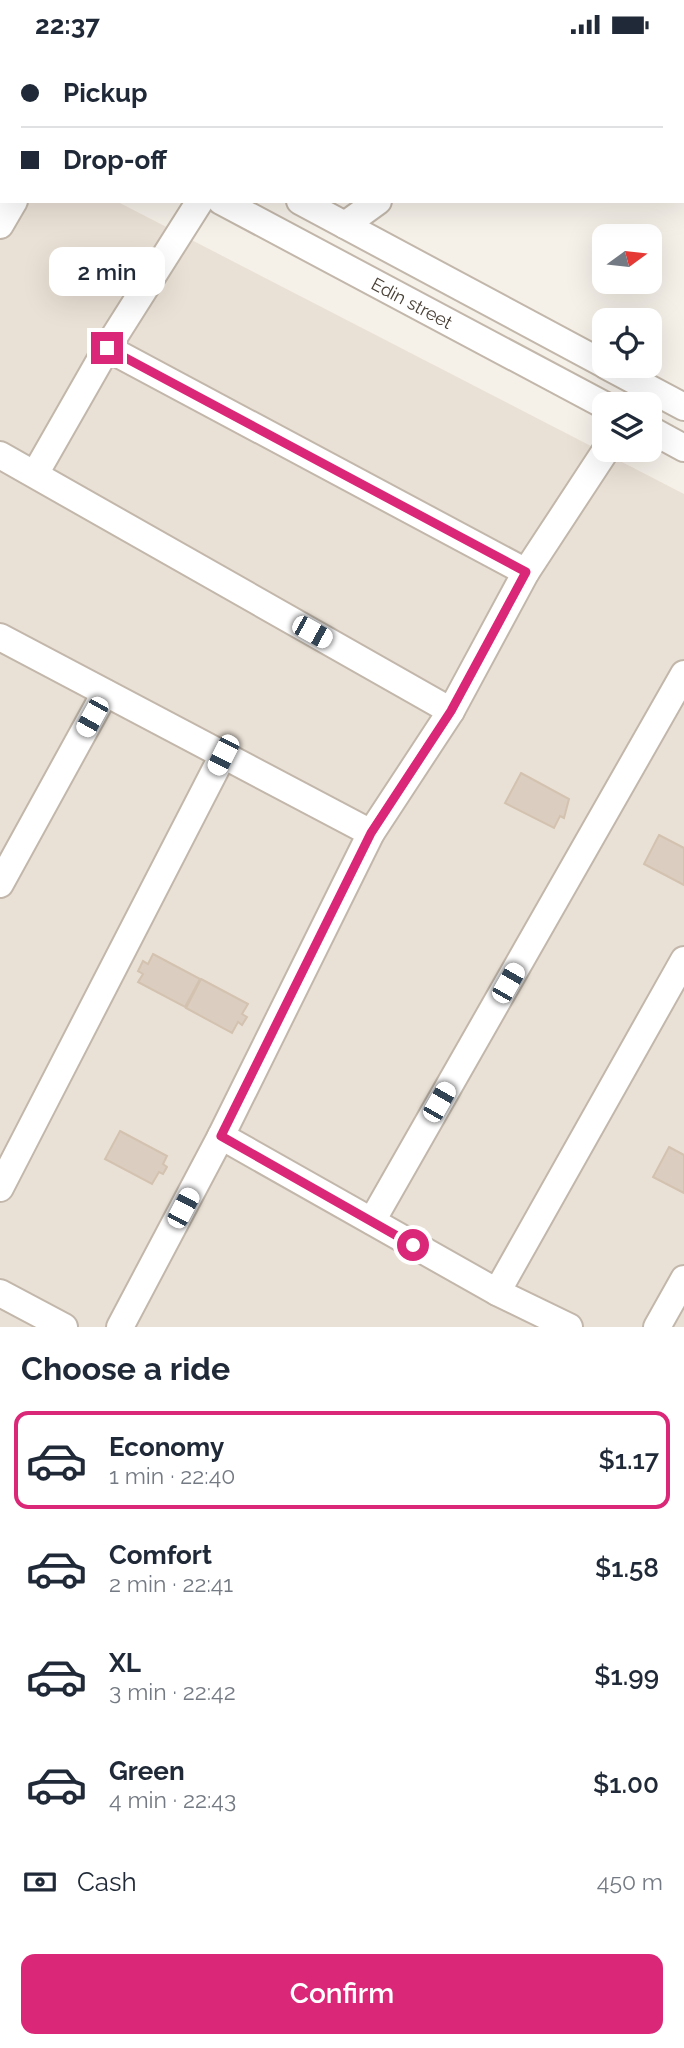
<!DOCTYPE html>
<meta charset="utf-8">
<style>
:root{--surface:#fff;--page:#f6f6f7;--text:#1f2937;--muted:#747a83;--line:#e0e1e3;--accent:#db2777}
body{margin:0;font-family:Raleway,sans-serif;background:var(--page);color:var(--text);height:100vh;display:flex;flex-direction:column;font-size:26px;white-space:nowrap}
*{box-sizing:border-box;margin:0}
p{font-size:23px;color:var(--muted)}
.icon{flex:none;width:38px;height:38px;fill:none;stroke:currentColor;stroke-width:2;stroke-linecap:round;stroke-linejoin:round}
.map{position:relative;height:1278px;overflow:hidden}
.details{display:flex;flex-direction:column;background:var(--surface);flex:1}
.details>*{flex:none}
.guide{position:absolute;left:0px;top:0px;width:684px;height:154px;box-shadow:0 7px 28px #0002;display:grid;align-content:center;height:154px;padding:0 21px;background:var(--surface)}
.needle{width:46px;rotate:75deg}
.tools{position:absolute;left:592px;top:175px;display:grid;gap:14px}
.tools a{display:grid;place-items:center;width:70px;height:70px;border-radius:14px;background:var(--surface);box-shadow:0 7px 28px #0002;font-size:35px}
.end{position:absolute;width:32px;height:32px;margin:-16px;border:9px solid #db2777;background:#fff;box-shadow:0 0 0 4px #fff}
.from{border-radius:50%}
.bubble{position:absolute;height:49px;border-radius:14px;background:var(--surface);box-shadow:0 7px 28px #0002;font-size:23px;font-weight:600;line-height:49px;text-align:center}
.car{position:absolute;width:21px;height:42px;margin:-21px -10px;border-radius:9px;box-shadow:0 0 5px 2px #0007;background:linear-gradient(#fff 24%,#345 0 40%,#fff 0 76%,#345 0 86%,#fff 0)}
.guide b{display:flex;align-items:center;gap:24px;height:66px;font-size:26px}
.guide b+b{border-top:2px solid var(--line)}
.guide i{width:18px;height:18px;background:var(--text)}
ul{padding:0;list-style:none}
li{display:flex;align-items:center;gap:21px;height:98px;margin:0 14px 10px;padding:0 7px;border:4px solid transparent;border-radius:14px}
li div{flex:1}
li b{display:block;font-size:26px}
li em{font-style:normal;font-weight:600}
li.current{border-color:var(--accent)}
li>.icon{width:63px;height:63px;stroke-width:1.5}
h2{padding:0 21px;font-size:32px;line-height:84px}
.pay{display:flex;align-items:center;gap:18px;height:77px;padding:0 21px;font-size:26px}
.pay p{margin-inline-start:auto}
.cta{display:flex;gap:14px;margin-top:auto;padding:14px 21px}
.cta a{flex:1;height:80px;border-radius:14px;background:var(--accent);color:#fff;font-size:28px;font-weight:600;line-height:80px;text-align:center}
.status{display:flex;justify-content:space-between;align-items:center;height:49px;padding:0 35px;background:var(--surface);direction:ltr}
.status svg{height:19px;fill:currentColor}
.map>svg:first-child{display:block}
</style>
<div class="status"><b>22:37</b><svg viewBox="0 0 49 12"><path d="M0 12V9h3v3zM5 12V6h3v6zM10 12V3h3v9zM15 12V0h3v12zM26 1h20v11H26zM47 4h2v5h-2z"/></svg></div>
<div class="map">
<svg width="684" height="1278" viewBox="0 0 684 1278">
<rect width="100%" height="100%" fill="#f5f0e8"/>
<!-- residential -->
<g fill="#eae1d6">
<path d="M349 0H535L347 2Z"/>
<path d="M0 92 2 152H116L684 445V1278H0Z"/>
</g>
<!-- building -->
<g fill="#dbcdbf" stroke="#d3c2af" stroke-width="2">
<path d="M521 724 569 750 564 769 560 767 554 779 505 754Z"/>
<path d="M659 786 684 799V836L644 815Z"/>
<path d="M153 905 200 930 185 958 138 933 143 925 138 922 143 912 148 915Z"/>
<path d="M201 930 248 955 242 965 247 968 242 976 238 973 232 984 186 959Z"/>
<path d="M120 1082 167 1107 163 1115 167 1118 163 1125 159 1123 152 1135 105 1110Z"/>
<path d="M669 1098 684 1106V1144L653 1128Z"/>
</g>
<g fill="none" stroke-linecap="round" stroke-linejoin="round">
<!-- minor casing -->
<g stroke="#c2b7aa" stroke-width="30">
<g id="minor">
<path d="M16 0 19 2"/>
<path d="M612 0 613 2"/>
<path d="M83 2 84 0"/>
<path d="M301 2 303 0"/>
<path d="M584 2 586 0"/>
<path d="M0 35H2"/>
<path d="M682 105 684 107"/>
<path d="M221 152 604 356"/>
<path d="M300 152 604 315"/>
<path d="M0 176 14 152"/>
<path d="M345 176 378 152"/>
<path d="M107 299 526 523"/>
<path d="M607 317 684 358"/>
<path d="M649 380 684 399"/>
<path d="M0 406 451 662"/>
<path d="M35 425 107 299 200 152"/>
<path d="M0 588 371 784"/>
<path d="M0 835 105 644"/>
<path d="M221 1087 497 1243 569 1278"/>
<path d="M0 1139 223 706"/>
<path d="M372 1172 684 625"/>
<path d="M497 1243 684 911"/>
<path d="M0 1244 64 1278"/>
<path d="M120 1278 221 1087 371 784 451 662 526 523 606 401"/>
<path d="M657 1278 684 1230"/>
</g>
</g>
<!-- minor -->
<use href="#minor" stroke="#fff" stroke-width="26"/>
</g>
<g fill="none" stroke-linecap="round" stroke-linejoin="round">
<!-- route -->
<path stroke="#db2777" stroke-width="9" d="M107 299 526 523 451 662 371 784 221 1087 413 1196"/>
</g>
<g text-anchor="middle" dominant-baseline="central" stroke-width="6" stroke-linejoin="round" paint-order="stroke">
<!-- street labels -->
<g font-size="18" fill="#494036" stroke="#fff">
<text transform="translate(412 254) rotate(28)">Edin street</text>
</g>
</g>
</svg>
<div class="tools">
<a><svg class="needle" viewBox="-14 -14 28 28"><path d="M0-13l5 13h-10z" fill="#e53935"/><path d="M0 13l5-13h-10z" fill="#747a83"/></svg></a>
<a><svg class="icon" aria-label="locate" viewBox="0 0 24 24"><circle cx="12" cy="12" r="6"/><path d="M12 2v4M12 18v4M2 12h4M18 12h4"/></svg></a>
<a><svg class="icon" aria-label="layers" viewBox="0 0 24 24"><path d="M12 4l9 5-9 5-9-5zM3 14l9 5 9-5"/></svg></a>
</div>
<i class="end from" style="left:413px;top:1196px"></i>
<i class="end" style="left:107px;top:299px"></i>
<div class="bubble" style="left:49px;top:198px;width:116px">2 min</div>
<i class="car" style="left:312px;top:583px;rotate:119deg"></i>
<i class="car" style="left:92px;top:668px;rotate:209deg"></i>
<i class="car" style="left:223px;top:706px;rotate:207deg"></i>
<i class="car" style="left:508px;top:934px;rotate:30deg"></i>
<i class="car" style="left:439px;top:1053px;rotate:30deg"></i>
<i class="car" style="left:183px;top:1159px;rotate:28deg"></i>
<div class="guide">
<b><i class="from"></i>Pickup</b>
<b><i></i>Drop-off</b>
</div>
</div>
<section class="details">
<h2>Choose a ride</h2>
<ul>
<li class="current"><svg class="icon" aria-label="car" viewBox="0 0 24 24"><path d="M5 17H2v-5l4-1 3-4h7l3 4 3 1v5h-3M9 17h6M6 11h13"/><circle cx="7" cy="17" r="2"/><circle cx="17" cy="17" r="2"/></svg><div><b>Economy</b><p>1 min · 22:40</p></div><em>$1.17</em></li>
<li><svg class="icon" aria-label="car" viewBox="0 0 24 24"><path d="M5 17H2v-5l4-1 3-4h7l3 4 3 1v5h-3M9 17h6M6 11h13"/><circle cx="7" cy="17" r="2"/><circle cx="17" cy="17" r="2"/></svg><div><b>Comfort</b><p>2 min · 22:41</p></div><em>$1.58</em></li>
<li><svg class="icon" aria-label="car" viewBox="0 0 24 24"><path d="M5 17H2v-5l4-1 3-4h7l3 4 3 1v5h-3M9 17h6M6 11h13"/><circle cx="7" cy="17" r="2"/><circle cx="17" cy="17" r="2"/></svg><div><b>XL</b><p>3 min · 22:42</p></div><em>$1.99</em></li>
<li><svg class="icon" aria-label="car" viewBox="0 0 24 24"><path d="M5 17H2v-5l4-1 3-4h7l3 4 3 1v5h-3M9 17h6M6 11h13"/><circle cx="7" cy="17" r="2"/><circle cx="17" cy="17" r="2"/></svg><div><b>Green</b><p>4 min · 22:43</p></div><em>$1.00</em></li>
</ul>
<div class="pay"><svg class="icon" aria-label="cash" viewBox="0 0 24 24"><path d="M3 7h18v10H3z"/><circle cx="12" cy="12" r="2"/></svg>Cash<p>450 m</p></div>
<div class="cta"><a>Confirm</a></div>
</section>
